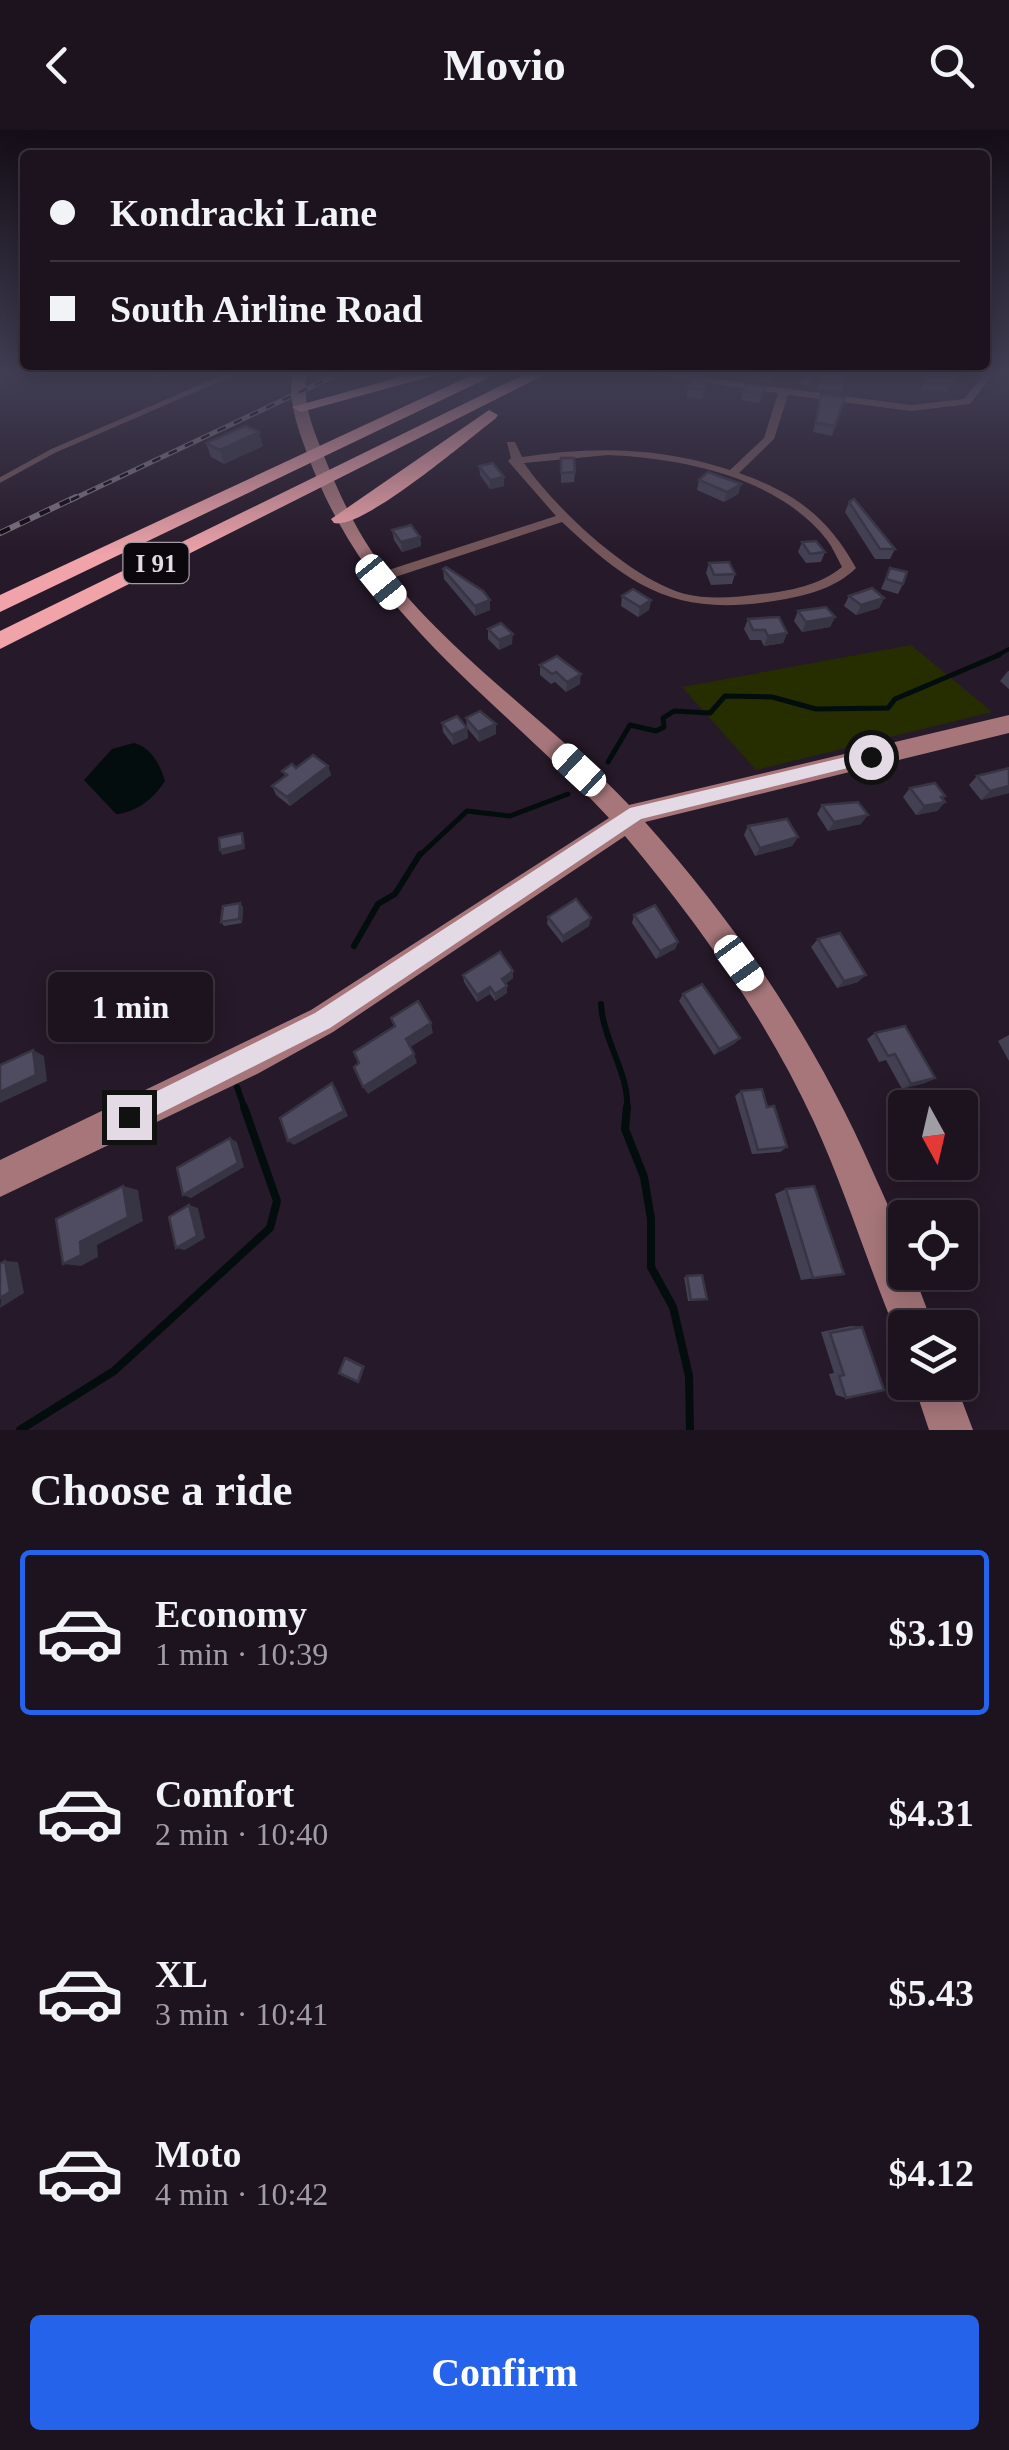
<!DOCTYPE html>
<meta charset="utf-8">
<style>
:root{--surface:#1c131f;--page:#29202c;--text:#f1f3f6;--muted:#a09ea4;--line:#3a323d;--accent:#2563eb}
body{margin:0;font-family:"Times New Roman",serif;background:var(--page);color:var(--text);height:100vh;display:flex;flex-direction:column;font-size:38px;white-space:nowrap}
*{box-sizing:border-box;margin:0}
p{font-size:32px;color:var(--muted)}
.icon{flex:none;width:55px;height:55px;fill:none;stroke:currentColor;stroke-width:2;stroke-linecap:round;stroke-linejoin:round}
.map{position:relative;height:1300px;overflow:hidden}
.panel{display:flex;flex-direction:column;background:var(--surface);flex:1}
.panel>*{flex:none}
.guide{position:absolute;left:20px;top:20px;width:970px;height:220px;border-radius:10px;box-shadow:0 5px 25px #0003,0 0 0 2px var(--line);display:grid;align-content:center;height:220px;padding:0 30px;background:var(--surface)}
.needle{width:65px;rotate:172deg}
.buttons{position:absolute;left:888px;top:960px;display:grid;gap:20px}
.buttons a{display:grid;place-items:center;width:90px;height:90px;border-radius:10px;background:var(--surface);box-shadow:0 5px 25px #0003,0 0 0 2px var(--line);font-size:50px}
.end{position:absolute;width:45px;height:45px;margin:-22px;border:12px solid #e4dae5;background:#111;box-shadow:0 0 0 5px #111}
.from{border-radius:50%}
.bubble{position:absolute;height:70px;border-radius:10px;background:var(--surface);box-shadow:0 5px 25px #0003,0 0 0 2px var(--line);font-size:32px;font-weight:800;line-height:70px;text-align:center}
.car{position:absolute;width:30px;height:60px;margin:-30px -15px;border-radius:12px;box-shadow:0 0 8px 2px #0007;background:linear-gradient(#fff 24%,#345 0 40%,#fff 0 76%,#345 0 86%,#fff 0)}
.guide b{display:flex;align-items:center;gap:35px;height:95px;font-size:38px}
.guide b+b{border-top:2px solid var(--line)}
.guide i{width:25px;height:25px;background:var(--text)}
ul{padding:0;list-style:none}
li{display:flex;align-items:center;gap:30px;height:165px;margin:0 20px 15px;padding:0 10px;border:5px solid transparent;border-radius:10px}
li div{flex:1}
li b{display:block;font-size:38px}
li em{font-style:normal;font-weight:800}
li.on{border-color:var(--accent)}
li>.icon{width:90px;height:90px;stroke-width:1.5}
h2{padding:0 30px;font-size:45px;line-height:120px}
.cta{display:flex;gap:20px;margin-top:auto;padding:20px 30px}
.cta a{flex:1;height:115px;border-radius:10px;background:var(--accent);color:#fff;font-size:40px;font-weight:800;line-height:115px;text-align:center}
header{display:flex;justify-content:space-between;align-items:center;height:130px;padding:0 30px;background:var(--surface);font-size:45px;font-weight:800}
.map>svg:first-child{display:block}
</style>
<header><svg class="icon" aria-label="back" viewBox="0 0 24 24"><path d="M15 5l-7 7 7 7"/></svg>Movio<svg class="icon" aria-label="search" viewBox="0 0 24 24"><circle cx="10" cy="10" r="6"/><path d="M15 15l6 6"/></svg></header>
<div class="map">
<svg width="1009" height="1300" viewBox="0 0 1009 1300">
<rect width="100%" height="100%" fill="#261929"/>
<!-- green -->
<path fill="#262e00" d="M911 515 992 582 756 640 682 557Z"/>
<!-- water -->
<path fill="#030d0d" d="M134 613C152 618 160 635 165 651 154 668 136 683 116 684L84 650 112 619Z"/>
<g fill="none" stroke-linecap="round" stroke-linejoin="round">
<!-- stream-far3 -->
<path stroke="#030d0d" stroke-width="4" d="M994 527 1009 519"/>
<!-- stream-far2 -->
<g stroke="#030d0d" stroke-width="5">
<path d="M608 632 630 595 656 601 664 597 663 588 674 581 710 583 725 566 772 567 816 579 888 578 895 569 999 525"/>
<path d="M418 727 467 681 510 686 568 664"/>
</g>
<!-- stream-far1 -->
<g stroke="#030d0d" stroke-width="6">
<path d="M354 816 378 774 395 764 420 724"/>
<path d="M601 874C603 911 630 944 627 980"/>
<path d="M237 957 245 980"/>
</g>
<!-- stream -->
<g stroke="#030d0d" stroke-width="8">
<path d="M627 977 625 999 644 1047 651 1089V1137L673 1177 689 1246 690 1300"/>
<path d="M20 1300 114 1241 270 1098 277 1071 244 977"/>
</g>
<!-- lane -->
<path stroke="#755659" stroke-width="5" d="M0 350 53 321 231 244"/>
<!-- street -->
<path fill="#755659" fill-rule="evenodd" d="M649 244H677L911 275 964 269 984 244H993L970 274 911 281 788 265 774 309 739 343C795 363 827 386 856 438 837 457 811 464 786 469 681 488 637 463 562 392L383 451H373V445L556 386 508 331 511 328 507 312H515L522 327C593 316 661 317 730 340L764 308 778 263ZM608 325C682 328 778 347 827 410 833 418 837 428 842 437 820 455 790 461 762 464 737 467 709 470 685 464 630 449 555 378 524 333Z"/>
<!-- secondary -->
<g fill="#a6767a" fill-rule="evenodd">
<path d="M293 244H307C301 272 314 301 324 326 337 359 352 392 372 422 441 521 547 588 629 675L1009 585V603L645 692C739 797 816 912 873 1042 887 1074 905 1107 905 1142H913L934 1198H905V1215L900 1212C869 1139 847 1064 814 992 766 888 698 793 625 706L333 902 259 943 0 1067V1030L311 880 609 688C495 564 370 492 308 326 299 301 287 272 293 244Z"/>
<path d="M913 1252H955L973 1300H929Z"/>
</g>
<!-- highway -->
<g fill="#f0a4aa" fill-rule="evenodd">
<path d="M411 244H440L301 282 292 277Z"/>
<path d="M474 244H496L0 482V465Z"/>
<path d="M525 244H546L0 519V501Z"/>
<path d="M489 280 498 285 495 289C467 310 363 400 334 393L331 389Z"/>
</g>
<!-- rail-far1 casing -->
<g stroke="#7d727f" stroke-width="5">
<path id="rail-far1" d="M71 370 338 244"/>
</g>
<!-- rail casing -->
<g stroke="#7d727f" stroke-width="6">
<path id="rail" d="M0 403 76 367"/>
</g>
<!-- rail-far1 -->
<use href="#rail-far1" stroke="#0c060d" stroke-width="2.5" stroke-dasharray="9" stroke-linecap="butt"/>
<!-- rail -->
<use href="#rail" stroke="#0c060d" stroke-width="4" stroke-dasharray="11" stroke-linecap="butt"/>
</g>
<!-- wall -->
<g fill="#444053">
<path d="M751 244H772L769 252 750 250Z"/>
<path d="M802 244H815L812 255 801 254Z"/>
<path d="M821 244 844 253 841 262 818 259Z"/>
<path d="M929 244H960L946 262 921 259Z"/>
<path d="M707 247 702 269 686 267 688 258Z"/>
<path d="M743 261 763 265 759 273 741 270Z"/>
<path d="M821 264 845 267 832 306 813 302Z"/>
<path d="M206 313 263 316 224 334 211 327Z"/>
<path d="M561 328 575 342 574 352 561 353Z"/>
<path d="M479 336 504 356 490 359 480 345Z"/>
<path d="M699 350 741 354 738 364 724 372 697 360Z"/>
<path d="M849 372 895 419 890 429H875L845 382Z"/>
<path d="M392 400 420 407 421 416 402 422 394 410Z"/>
<path d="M802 412 825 422 821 432 806 433 798 422Z"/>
<path d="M709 433 735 444 732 454 711 455 706 443Z"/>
<path d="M890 438 903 454 898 464 881 459Z"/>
<path d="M443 439 490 470V480L475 486 444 449Z"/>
<path d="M622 466 651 470 649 480 638 487 621 476Z"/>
<path d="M849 466 884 468 879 478 856 485 844 476Z"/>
<path d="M798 481 835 487 830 497 802 502 794 491Z"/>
<path d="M748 489 787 503 783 513 764 516 761 510H750L744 499Z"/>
<path d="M488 499 512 514 499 520 488 509Z"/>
<path d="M540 535 580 554 566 562 555 552 551 554 540 545Z"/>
<path d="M1008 541H1009V559L1000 551Z"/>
<path d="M466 588 496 604 479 612 467 598 468 608 453 615 443 602 442 593 467 597Z"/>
<path d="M328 636 331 645 290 676 276 665 272 656 285 646 282 641 296 638Z"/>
<path d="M1009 638V663L981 670 969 655 977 646Z"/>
<path d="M910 658 943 669 945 672 937 681 916 685 903 667Z"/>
<path d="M822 675 861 694 828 701 817 684Z"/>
<path d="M748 696 798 707 792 716 755 726 744 705Z"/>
<path d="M240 773 243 777 242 793 224 796 221 792Z"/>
<path d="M634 785 678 812 675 819 656 829 632 793Z"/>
<path d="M548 787 589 796 562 813 547 794Z"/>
<path d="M818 809 858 852 837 858 811 817Z"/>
<path d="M463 845 513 848 505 854 507 863 495 871 490 864 477 872 464 852Z"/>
<path d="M683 864 740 908 734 914 714 925 679 871Z"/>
<path d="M875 903 935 948 925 953 902 959 886 930 879 932 867 909Z"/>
<path d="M1009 905V931L998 911Z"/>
<path d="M741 961 767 977 787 1017 780 1022 752 1024 735 966Z"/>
<path d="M786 1059 844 1144 801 1150 775 1064Z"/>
<path d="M702 1145 707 1169 688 1171 684 1147Z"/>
<path d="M851 1196 862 1197 846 1268 836 1265 829 1244 834 1243 821 1202Z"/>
</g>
<!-- shaded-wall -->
<g fill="#373444">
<path d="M154 244H173L154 251 152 245Z"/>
<path d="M259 302 263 316 224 334 220 320Z"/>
<path d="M504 347V356L490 359V350Z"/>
<path d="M741 354 738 364 724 372 727 362Z"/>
<path d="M420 407 421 416 402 422 401 412Z"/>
<path d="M884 468 879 478 856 485 861 475Z"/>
<path d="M490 470V480L475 486V476Z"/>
<path d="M651 470 649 480 638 487 640 477Z"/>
<path d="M835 487 830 497 802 502 806 492Z"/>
<path d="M787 503 783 513 764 516 768 506Z"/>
<path d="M513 504 512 514 499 520V510Z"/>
<path d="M581 544 580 554 566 562 567 552Z"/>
<path d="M496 594V604L479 612 478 602Z"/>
<path d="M467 598 468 608 453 615 452 605Z"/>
<path d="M328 636 331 645 290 676 287 667Z"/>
<path d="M1009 656V663L981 670 990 661Z"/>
<path d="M945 666 939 673 945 672 937 681 916 685 924 676Z"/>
<path d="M868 685 861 694 828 701 834 692Z"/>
<path d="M242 703 244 707 245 719 222 725 220 720Z"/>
<path d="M798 707 792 716 755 726 760 718Z"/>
<path d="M240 773 243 777 242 793 239 789Z"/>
<path d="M591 788 589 796 562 813 563 806Z"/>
<path d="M678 812 675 819 656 829 660 821Z"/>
<path d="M513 841V848L502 856V849Z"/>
<path d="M866 845 858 852 837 858 844 851Z"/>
<path d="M172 846 179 853 181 866 174 859Z"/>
<path d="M201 850 207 857 210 874 150 899 142 892Z"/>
<path d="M507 856V863L495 871V864Z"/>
<path d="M490 857V864L477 872V865Z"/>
<path d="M431 893 433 903 409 918 406 909Z"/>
<path d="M740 908 734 914 714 925 719 919Z"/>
<path d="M33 920 44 926 47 951 0 973V962Z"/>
<path d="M414 924 417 933 368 964 363 957Z"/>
<path d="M935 948 925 953 902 959 911 954Z"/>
<path d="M332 953 336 958 348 986 294 1015 288 1011Z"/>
<path d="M230 1008 237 1012 244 1037 191 1068 183 1065Z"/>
<path d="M123 1056 138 1060 143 1091 97 1115 98 1127 81 1136 63 1134Z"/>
<path d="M189 1075 198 1078 205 1108 185 1120 176 1118Z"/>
<path d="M5 1131 18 1132 24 1163 0 1178Z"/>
<path d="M347 1227 365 1236 360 1251 358 1252 345 1228Z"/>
</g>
<!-- building -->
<g fill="#4f4b61" stroke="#373444" stroke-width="2.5">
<path d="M821 244 844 246V253L821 250Z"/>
<path d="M929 244H958L950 254 924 252Z"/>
<path d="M692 245 707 247 704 260 688 258Z"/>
<path d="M747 253 766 256 762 264 743 261Z"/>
<path d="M821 264 845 267 835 296 816 293Z"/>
<path d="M245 296 259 302 220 320 206 313Z"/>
<path d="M561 328H574L575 342 561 343Z"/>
<path d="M493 333 504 347 490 350 479 336Z"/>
<path d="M708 342 741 354 727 362 699 350Z"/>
<path d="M854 369 895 419H880L849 372Z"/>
<path d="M411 395 420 407 401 412 392 400Z"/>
<path d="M816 411 825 422 810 424 802 412Z"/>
<path d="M729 432 735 444 714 445 709 433Z"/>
<path d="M446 437 483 461 490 470 475 476 443 439Z"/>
<path d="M890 438 907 442 903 454 886 449Z"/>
<path d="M872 458 884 468 861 475 849 466Z"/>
<path d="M633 459 651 470 640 477 622 466Z"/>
<path d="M826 477 835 487 806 492 798 481Z"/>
<path d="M779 487 787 503 768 506 765 500H753L748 489Z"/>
<path d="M501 493 513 504 499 510 488 499Z"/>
<path d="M557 526 581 544 567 552 556 542 552 544 540 535Z"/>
<path d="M480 581 496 594 478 602 466 588Z"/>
<path d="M457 586 467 598 452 605 442 593Z"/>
<path d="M313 625 328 636 287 667 272 656 287 645 282 641 292 634 296 638Z"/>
<path d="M1009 638V656L990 661 977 646Z"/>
<path d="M935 653 945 666 941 667 945 672 924 676 910 658Z"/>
<path d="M858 672 868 685 834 692 822 675Z"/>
<path d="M787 689 798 707 760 718 748 696Z"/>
<path d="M242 703 243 715 220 720 219 708Z"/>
<path d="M576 769 591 788 563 806 548 787Z"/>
<path d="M240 773 239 789 221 792 223 776Z"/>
<path d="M655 775 678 812 660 821 634 785Z"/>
<path d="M840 803 866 845 844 851 818 809Z"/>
<path d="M500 822 513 841 502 849 507 856 495 864 490 857 477 865 463 845Z"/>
<path d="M172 846 174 859 201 850 203 868 142 892 141 871 149 868 148 854Z"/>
<path d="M702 854 740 908 719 919 683 864Z"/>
<path d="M418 871 431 893 406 909 414 924 363 957 354 937 359 933 354 922 395 896 391 888Z"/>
<path d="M905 896 935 948 911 954 895 924 888 926 875 903Z"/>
<path d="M33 920 36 945 0 962V935Z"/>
<path d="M332 953 344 981 288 1011 280 988Z"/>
<path d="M762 959 767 977 774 976 787 1017 758 1020 741 961Z"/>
<path d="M230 1008 238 1033 183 1065 177 1038Z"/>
<path d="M123 1056 128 1087 80 1112 81 1125 63 1134 56 1089Z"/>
<path d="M814 1056 844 1144 813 1148 786 1059Z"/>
<path d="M189 1075 197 1106 176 1118 169 1087Z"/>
<path d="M5 1131 10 1162 0 1168V1134Z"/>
<path d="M702 1145 707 1169 691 1170 687 1146Z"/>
<path d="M862 1197 884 1260 846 1268 839 1246 844 1245 830 1203Z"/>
<path d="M345 1228 363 1237 358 1252 339 1243Z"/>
</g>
<!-- sky -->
<linearGradient id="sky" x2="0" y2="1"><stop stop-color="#150e17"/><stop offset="0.57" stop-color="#413e54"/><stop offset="1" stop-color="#413e54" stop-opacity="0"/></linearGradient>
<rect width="1009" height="426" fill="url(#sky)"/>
<!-- route -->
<path fill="#e4dae5" d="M871 621 876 623V631L641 689 330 898 137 995 129 999 121 995 118 987 121 979 315 883 630 678Z"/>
<g text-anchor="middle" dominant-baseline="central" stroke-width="10" stroke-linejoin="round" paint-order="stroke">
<!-- shield labels -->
<rect fill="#0c060d" stroke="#a39aa4" stroke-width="2.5" x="123.5" y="413" width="65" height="40" rx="8"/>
<g font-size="25" font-weight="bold" fill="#e4dae5">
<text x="156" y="433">I 91</text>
</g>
</g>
</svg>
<div class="buttons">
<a><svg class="needle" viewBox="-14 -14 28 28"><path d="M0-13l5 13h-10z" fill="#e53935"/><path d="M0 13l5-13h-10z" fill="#a09ea4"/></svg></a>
<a><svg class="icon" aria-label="locate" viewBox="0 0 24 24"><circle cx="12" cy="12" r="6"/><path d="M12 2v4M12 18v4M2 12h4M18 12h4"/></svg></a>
<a><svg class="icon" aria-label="layers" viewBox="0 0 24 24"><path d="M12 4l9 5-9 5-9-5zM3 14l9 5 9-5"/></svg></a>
</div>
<i class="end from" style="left:871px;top:627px"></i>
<i class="end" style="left:129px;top:987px"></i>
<div class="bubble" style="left:48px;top:842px;width:165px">1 min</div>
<i class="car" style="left:381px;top:452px;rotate:141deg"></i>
<i class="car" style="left:579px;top:640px;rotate:313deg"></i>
<i class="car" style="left:739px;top:833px;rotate:144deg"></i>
<div class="guide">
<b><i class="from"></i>Kondracki Lane</b>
<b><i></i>South Airline Road</b>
</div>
</div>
<section class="panel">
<h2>Choose a ride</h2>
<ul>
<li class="on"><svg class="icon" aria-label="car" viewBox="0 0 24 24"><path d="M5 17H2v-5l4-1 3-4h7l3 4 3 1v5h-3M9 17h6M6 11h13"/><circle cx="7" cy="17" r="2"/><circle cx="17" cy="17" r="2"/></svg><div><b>Economy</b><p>1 min · 10:39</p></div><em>$3.19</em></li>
<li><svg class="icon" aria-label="car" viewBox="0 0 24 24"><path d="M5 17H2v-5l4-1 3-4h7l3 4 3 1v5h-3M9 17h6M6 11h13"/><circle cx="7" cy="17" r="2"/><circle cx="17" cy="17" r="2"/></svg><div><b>Comfort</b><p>2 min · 10:40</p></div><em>$4.31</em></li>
<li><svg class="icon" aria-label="car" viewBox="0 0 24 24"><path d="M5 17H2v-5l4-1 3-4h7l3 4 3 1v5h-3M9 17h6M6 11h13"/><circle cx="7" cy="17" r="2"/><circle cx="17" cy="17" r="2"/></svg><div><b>XL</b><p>3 min · 10:41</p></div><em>$5.43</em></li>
<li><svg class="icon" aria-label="car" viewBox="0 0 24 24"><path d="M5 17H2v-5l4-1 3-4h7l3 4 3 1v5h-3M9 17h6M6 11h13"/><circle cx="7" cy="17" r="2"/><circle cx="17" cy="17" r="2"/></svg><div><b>Moto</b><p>4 min · 10:42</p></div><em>$4.12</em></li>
</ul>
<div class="cta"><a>Confirm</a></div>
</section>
